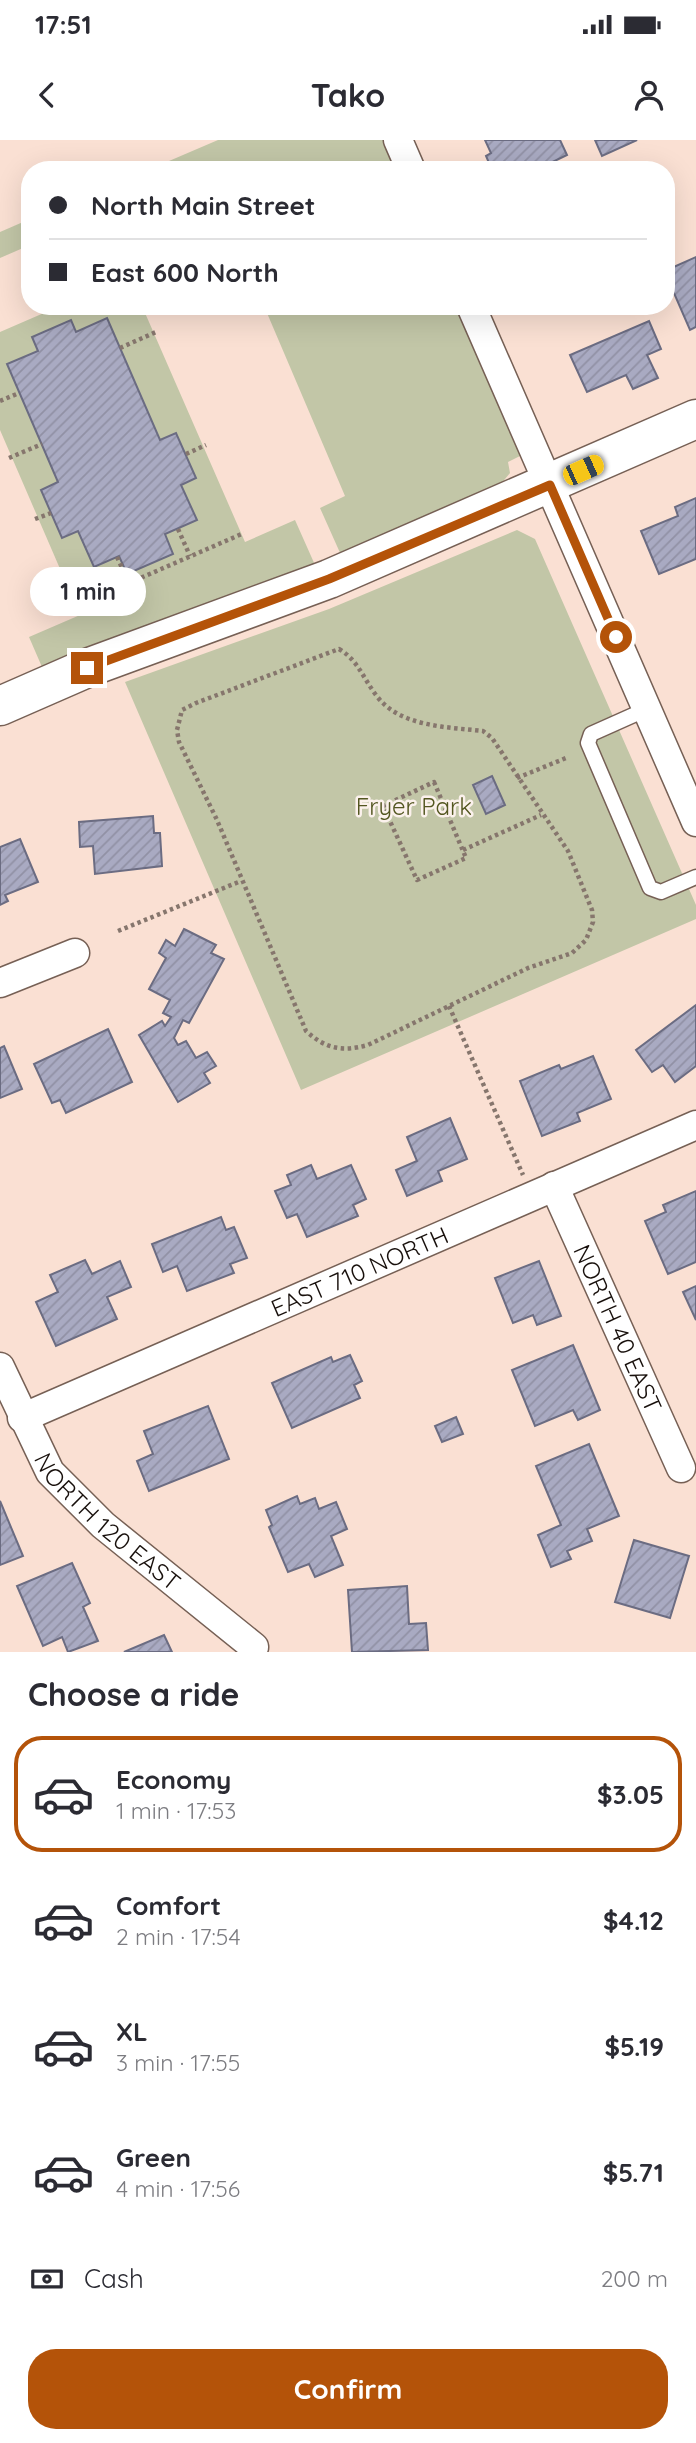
<!DOCTYPE html>
<meta charset="utf-8">
<style>
:root{--surface:#fff;--page:#f7f7f7;--text:#2b2b33;--muted:#7c7c81;--line:#e1e1e2;--accent:#b45309}
body{margin:0;font-family:Quicksand,sans-serif;background:var(--page);color:var(--text);height:100vh;display:flex;flex-direction:column;font-size:26px;white-space:nowrap}
*{box-sizing:border-box;margin:0}
p{font-size:23px;color:var(--muted)}
.icon{flex:none;width:38px;height:38px;fill:none;stroke:currentColor;stroke-width:2;stroke-linecap:round;stroke-linejoin:round}
.map{position:relative;height:1512px;overflow:hidden}
.side{display:flex;flex-direction:column;background:var(--surface);flex:1}
.side>*{flex:none}
.hud{position:absolute;left:21px;top:21px;width:654px;height:154px;border-radius:28px;box-shadow:0 7px 28px #0002;display:grid;align-content:center;height:154px;padding:0 28px;background:var(--surface)}
.end{position:absolute;width:32px;height:32px;margin:-16px;border:9px solid #b45309;background:#fff;box-shadow:0 0 0 4px #fff}
.from{border-radius:50%}
.bubble{position:absolute;height:49px;border-radius:24px;background:var(--surface);box-shadow:0 7px 28px #0002;font-size:23px;font-weight:800;line-height:49px;text-align:center}
.car{position:absolute;width:21px;height:42px;margin:-21px -10px;border-radius:9px;box-shadow:0 0 5px 2px #0007;background:linear-gradient(#f5c518 24%,#345 0 40%,#f5c518 0 76%,#345 0 86%,#f5c518 0)}
.hud b{display:flex;align-items:center;gap:24px;height:66px;font-size:26px}
.hud b+b{border-top:2px solid var(--line)}
.hud i{width:18px;height:18px;background:var(--text)}
ul{padding:0;list-style:none}
li{display:flex;align-items:center;gap:21px;height:116px;margin:0 14px 10px;padding:0 14px;border:4px solid transparent;border-radius:28px}
li div{flex:1}
li b{display:block;font-size:26px}
li em{font-style:normal;font-weight:800}
li.selected{border-color:var(--accent)}
li>.icon{width:63px;height:63px;stroke-width:1.5}
h2{padding:0 28px;font-size:32px;line-height:84px}
.pay{display:flex;align-items:center;gap:18px;height:77px;padding:0 28px;font-size:26px}
.pay p{margin-inline-start:auto}
.primary-button{display:flex;gap:14px;margin-top:auto;padding:14px 28px}
.primary-button a{flex:1;height:80px;border-radius:28px;background:var(--accent);color:#fff;font-size:28px;font-weight:800;line-height:80px;text-align:center}
.status{display:flex;justify-content:space-between;align-items:center;height:49px;padding:0 35px;background:var(--surface);direction:ltr}
.status svg{height:19px;fill:currentColor}
header{display:flex;justify-content:space-between;align-items:center;height:91px;padding:0 28px;background:var(--surface);font-size:32px;font-weight:800}
.map>svg:first-child{display:block}
</style>
<div class="status"><b>17:51</b><svg viewBox="0 0 49 12"><path d="M0 12V9h3v3zM5 12V6h3v6zM10 12V3h3v9zM15 12V0h3v12zM26 1h20v11H26zM47 4h2v5h-2z"/></svg></div>
<header><svg class="icon" aria-label="back" viewBox="0 0 24 24"><path d="M15 5l-7 7 7 7"/></svg>Tako<svg class="icon" aria-label="person" viewBox="0 0 24 24"><circle cx="12" cy="8" r="4"/><path d="M4 21q1-7 8-7t8 7"/></svg></header>
<div class="map">
<svg width="696" height="1512" viewBox="0 0 696 1512">
<defs>
<pattern id="building-hatch" width="6" height="6" patternUnits="userSpaceOnUse" patternTransform="scale(1.75)"><rect width="6" height="6" fill="#a9aac2"/><path d="M-1 1l2-2M0 6l6-6M5 7l2-2" fill="none" stroke="#9191a5"/></pattern>
</defs>
<rect width="100%" height="100%" fill="#fae0d3"/>
<!-- green -->
<g fill="#c2c6a7">
<path d="M218 0H387L400 30H148Z"/>
<path d="M30 79V105L0 118V92Z"/>
<path d="M60 166H142L245 402 295 380 315 425 149 484 42 527 29 497 80 475 0 290V192Z"/>
<path d="M264 166H461L526 313 508 322 510 333 500 345 341 415 320 368 345 356Z"/>
<path d="M517 390 535 399 696 765V779L301 950 125 542 329 469Z"/>
</g>
<!-- building -->
<g fill="url(#building-hatch)" stroke="#6b6c82" stroke-width="2">
<path d="M485 0H560L567 15 536 30H492L486 16 491 13Z"/>
<path d="M595 0H637L602 16Z"/>
<path d="M696 117V187L690 190 667 137V130Z"/>
<path d="M107 178 160 300 176 293 196 338 181 345 197 380 165 394 173 414 127 434 119 416 94 427 78 391 62 398 41 350 58 342 7 224 38 211 32 197 71 180 76 192Z"/>
<path d="M649 181 661 209 647 215 658 238 633 249 626 235 587 252 570 215Z"/>
<path d="M696 358V419L659 434 641 391 678 376 675 367Z"/>
<path d="M492 636 505 665 486 674 473 645Z"/>
<path d="M153 676 154 693H160L162 726 95 734 93 706 80 707 79 682Z"/>
<path d="M20 699 38 742 5 755 8 761 0 765V707Z"/>
<path d="M184 789 216 805 211 813 224 819 189 883 183 880 174 898 178 905 186 901 196 918 207 912 216 926 204 933 210 943 178 962 139 895 162 881 165 886 171 877 163 873 170 860 149 849 166 818 159 813 166 800 175 806Z"/>
<path d="M696 865V926L675 942 663 925 652 932 636 910Z"/>
<path d="M108 889 132 942 66 973 60 960 52 963 34 924Z"/>
<path d="M4 906 22 949 0 958V908Z"/>
<path d="M593 916 611 959 577 973 580 981 542 996 520 941 559 925 561 929Z"/>
<path d="M450 978 467 1019 438 1031 442 1041 407 1056 396 1030 417 1021 407 997Z"/>
<path d="M311 1025 317 1039 351 1025 366 1059 353 1065 358 1076 307 1097 297 1074 287 1078 275 1051 291 1045 287 1035Z"/>
<path d="M696 1051V1122L668 1134 645 1081 666 1072 663 1065Z"/>
<path d="M221 1077 226 1090 234 1087 247 1118 230 1124 234 1133 187 1151 177 1126 163 1132 152 1104Z"/>
<path d="M85 1120 92 1134 120 1121 131 1147 107 1157 117 1179 56 1206 36 1162 58 1152 50 1135Z"/>
<path d="M539 1121 561 1176 537 1185 533 1175 513 1183 495 1138Z"/>
<path d="M696 1146V1180L683 1152Z"/>
<path d="M573 1205 600 1270 578 1280 573 1270 535 1286 512 1230Z"/>
<path d="M350 1215 362 1241 354 1245 360 1258 292 1288 272 1243 331 1217 333 1222Z"/>
<path d="M208 1266 229 1319 149 1351 137 1321 153 1314 144 1291Z"/>
<path d="M456 1277 463 1294 442 1302 435 1286Z"/>
<path d="M589 1304 619 1376 587 1389 592 1401 567 1411 571 1419 551 1427 538 1395 561 1385 536 1326Z"/>
<path d="M297 1356 300 1364 315 1358 319 1369 336 1362 347 1389 331 1396 343 1425 315 1437 309 1424 288 1432 269 1387 272 1385 266 1370Z"/>
<path d="M0 1361 23 1416 0 1425Z"/>
<path d="M634 1400 689 1416 670 1478 615 1462Z"/>
<path d="M72 1423 90 1463 83 1467 98 1501 68 1512 62 1497 43 1506 17 1446Z"/>
<path d="M407 1446 409 1484 426 1483 428 1510 352 1512 348 1450Z"/>
<path d="M164 1495 172 1512H124Z"/>
</g>
<g fill="none" stroke-linecap="round" stroke-linejoin="round">
<!-- lane casing -->
<g stroke="#766055" stroke-width="17">
<path id="lane" d="M647 569 591 594 588 603 650 748 661 752 696 737"/>
</g>
<!-- street casing -->
<g stroke="#766055" stroke-width="31">
<g id="street">
<path d="M398 0 411 30"/>
<path d="M471 166 696 682"/>
<path d="M0 843 75 813"/>
<path id="s1" d="M554 1046 681 1328"/>
<path id="s2" d="M0 1227 50 1332 103 1385 254 1507"/>
<path id="s3" d="M22 1278 696 985"/>
</g>
</g>
<!-- secondary casing -->
<g stroke="#766055" stroke-width="41">
<path id="secondary" d="M0 566 87 528 329 439 696 279"/>
</g>
<!-- path -->
<g stroke="#86766d" stroke-width="4.5" stroke-dasharray="3.5 3.5" stroke-linecap="butt">
<path d="M120 208 156 192"/>
<path d="M0 261 19 253"/>
<path d="M186 314 206 305"/>
<path d="M9 318 42 304"/>
<path d="M35 379 51 373"/>
<path d="M178 389 190 416"/>
<path d="M117 417 129 443 244 393"/>
<path d="M339 509C358 520 363 538 376 555 399 587 447 587 483 591L492 598 568 711 592 770 593 782 586 800 572 813 528 828 368 905C342 912 326 909 306 891L217 680 179 602 177 590 182 570 196 563Z"/>
<path d="M517 638 566 618"/>
<path d="M434 642 466 718 417 740 383 666Z"/>
<path d="M463 710 541 675"/>
<path d="M118 791 241 741"/>
<path d="M449 866 523 1035"/>
</g>
<!-- lane -->
<use href="#lane" stroke="#fff" stroke-width="14"/>
<!-- street -->
<use href="#street" stroke="#fff" stroke-width="28"/>
<!-- secondary -->
<use href="#secondary" stroke="#fff" stroke-width="38"/>
</g>
<g fill="none" stroke-linecap="round" stroke-linejoin="round">
<!-- route -->
<path stroke="#b45309" stroke-width="9" d="M87 528 329 439 550 345 616 497"/>
</g>
<g text-anchor="middle" dominant-baseline="central" stroke-width="5" stroke-linejoin="round" paint-order="stroke">
<!-- park labels -->
<g font-size="24" fill="#535620" stroke="#fbf1ec">
<text x="414" y="666">Fryer Park</text>
</g>
<!-- street labels -->
<g font-size="24" fill="#170f0b" stroke="#fbf1ec">
<text stroke="none"><textPath href="#s3" startOffset="368">EAST 710 NORTH</textPath></text>
<text stroke="none"><textPath href="#s1" startOffset="156">NORTH 40 EAST</textPath></text>
<text stroke="none"><textPath href="#s2" startOffset="192">NORTH 120 EAST</textPath></text>
</g>
</g>
</svg>
<i class="end from" style="left:616px;top:497px"></i>
<i class="end" style="left:87px;top:528px"></i>
<div class="bubble" style="left:30px;top:427px;width:116px">1 min</div>
<i class="car" style="left:583px;top:330px;rotate:66deg"></i>
<div class="hud">
<b><i class="from"></i>North Main Street</b>
<b><i></i>East 600 North</b>
</div>
</div>
<section class="side">
<h2>Choose a ride</h2>
<ul>
<li class="selected"><svg class="icon" aria-label="car" viewBox="0 0 24 24"><path d="M5 17H2v-5l4-1 3-4h7l3 4 3 1v5h-3M9 17h6M6 11h13"/><circle cx="7" cy="17" r="2"/><circle cx="17" cy="17" r="2"/></svg><div><b>Economy</b><p>1 min · 17:53</p></div><em>$3.05</em></li>
<li><svg class="icon" aria-label="car" viewBox="0 0 24 24"><path d="M5 17H2v-5l4-1 3-4h7l3 4 3 1v5h-3M9 17h6M6 11h13"/><circle cx="7" cy="17" r="2"/><circle cx="17" cy="17" r="2"/></svg><div><b>Comfort</b><p>2 min · 17:54</p></div><em>$4.12</em></li>
<li><svg class="icon" aria-label="car" viewBox="0 0 24 24"><path d="M5 17H2v-5l4-1 3-4h7l3 4 3 1v5h-3M9 17h6M6 11h13"/><circle cx="7" cy="17" r="2"/><circle cx="17" cy="17" r="2"/></svg><div><b>XL</b><p>3 min · 17:55</p></div><em>$5.19</em></li>
<li><svg class="icon" aria-label="car" viewBox="0 0 24 24"><path d="M5 17H2v-5l4-1 3-4h7l3 4 3 1v5h-3M9 17h6M6 11h13"/><circle cx="7" cy="17" r="2"/><circle cx="17" cy="17" r="2"/></svg><div><b>Green</b><p>4 min · 17:56</p></div><em>$5.71</em></li>
</ul>
<div class="pay"><svg class="icon" aria-label="cash" viewBox="0 0 24 24"><path d="M3 7h18v10H3z"/><circle cx="12" cy="12" r="2"/></svg>Cash<p>200 m</p></div>
<div class="primary-button"><a>Confirm</a></div>
</section>
